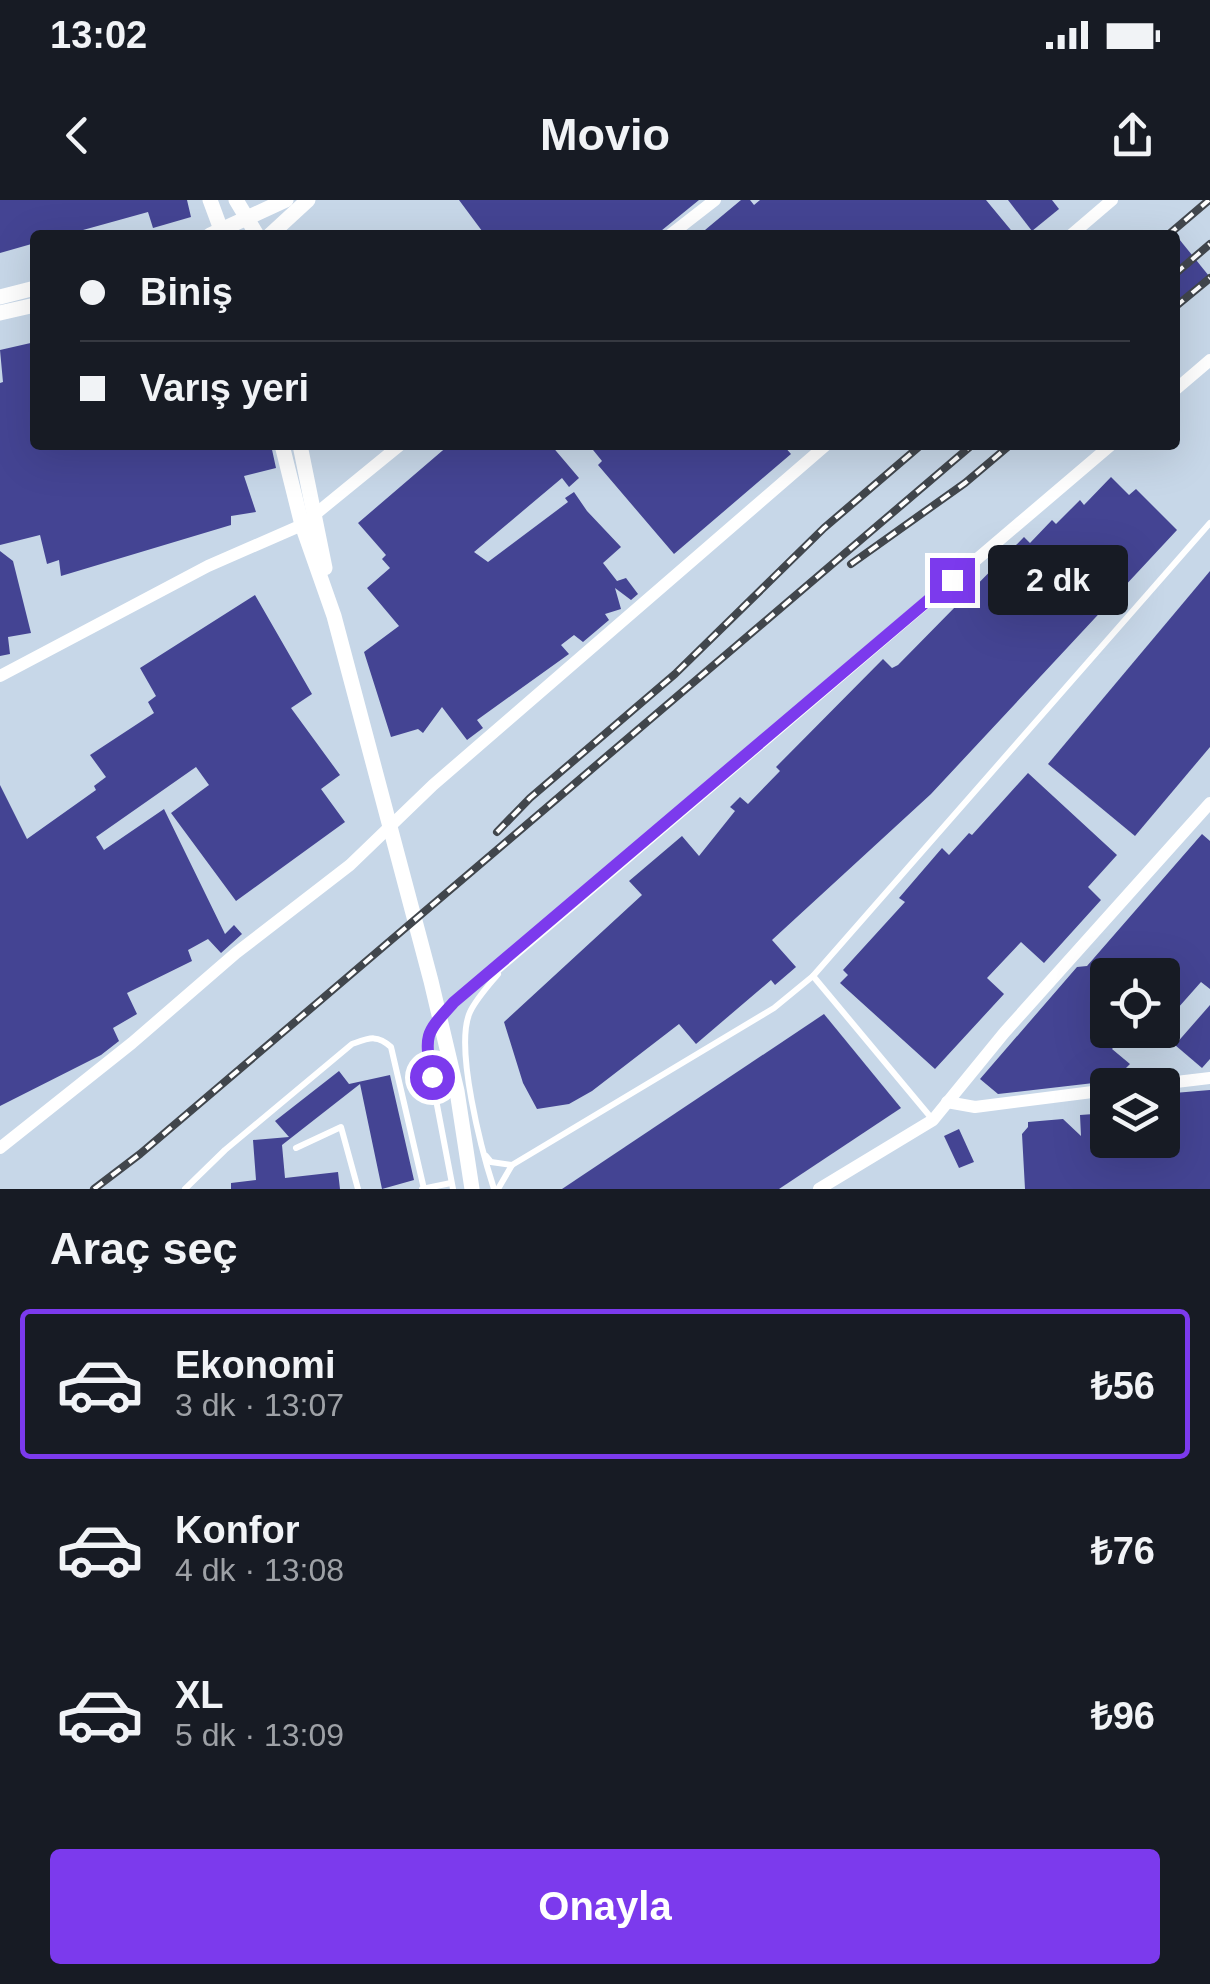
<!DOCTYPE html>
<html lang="tr">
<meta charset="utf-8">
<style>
:root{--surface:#171b24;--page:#242831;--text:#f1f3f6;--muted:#9ea1a6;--line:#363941;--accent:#7c3aed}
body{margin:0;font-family:Helvetica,sans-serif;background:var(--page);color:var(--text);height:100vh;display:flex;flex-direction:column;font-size:38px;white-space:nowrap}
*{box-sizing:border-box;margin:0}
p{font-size:32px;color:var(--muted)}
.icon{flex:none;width:55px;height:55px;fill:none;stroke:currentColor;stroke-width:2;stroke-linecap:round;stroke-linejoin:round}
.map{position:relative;height:989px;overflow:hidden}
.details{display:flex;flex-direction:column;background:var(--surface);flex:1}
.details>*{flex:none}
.guide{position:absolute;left:30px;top:30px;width:1150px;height:220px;border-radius:10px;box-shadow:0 10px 40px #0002;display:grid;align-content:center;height:220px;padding:0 50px;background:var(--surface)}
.buttons{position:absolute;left:1090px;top:758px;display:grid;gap:20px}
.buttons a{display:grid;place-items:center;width:90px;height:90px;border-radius:10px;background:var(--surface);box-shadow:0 10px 40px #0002;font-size:50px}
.end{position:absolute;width:45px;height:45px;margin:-22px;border:12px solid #7c3aed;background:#fff;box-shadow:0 0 0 5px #fff}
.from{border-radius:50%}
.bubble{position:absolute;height:70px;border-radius:10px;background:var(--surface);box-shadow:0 10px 40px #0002;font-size:32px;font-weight:700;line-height:70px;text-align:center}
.guide b{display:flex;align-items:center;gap:35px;height:95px;font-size:38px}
.guide b+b{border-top:2px solid var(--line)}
.guide i{width:25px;height:25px;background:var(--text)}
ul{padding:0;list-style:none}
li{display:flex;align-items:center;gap:30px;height:150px;margin:0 20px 15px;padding:0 30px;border:5px solid transparent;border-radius:10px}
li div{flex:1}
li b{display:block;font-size:38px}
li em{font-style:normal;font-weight:700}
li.current{border-color:var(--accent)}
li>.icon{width:90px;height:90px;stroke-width:1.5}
h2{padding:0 50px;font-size:45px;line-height:120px}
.button{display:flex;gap:20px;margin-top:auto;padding:20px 50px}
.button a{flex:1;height:115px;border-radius:10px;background:var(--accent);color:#fff;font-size:40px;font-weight:700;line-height:115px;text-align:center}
.status{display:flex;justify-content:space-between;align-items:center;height:70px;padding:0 50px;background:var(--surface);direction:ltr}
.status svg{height:28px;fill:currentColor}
header{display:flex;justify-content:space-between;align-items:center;height:130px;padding:0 50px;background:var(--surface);font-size:45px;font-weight:700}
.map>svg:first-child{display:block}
</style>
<div class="status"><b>13:02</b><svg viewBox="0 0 49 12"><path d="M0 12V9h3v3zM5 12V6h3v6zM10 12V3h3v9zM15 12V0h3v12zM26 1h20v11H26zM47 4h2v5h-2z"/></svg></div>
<header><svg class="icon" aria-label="back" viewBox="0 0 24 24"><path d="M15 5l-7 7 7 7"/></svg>Movio<svg class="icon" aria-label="share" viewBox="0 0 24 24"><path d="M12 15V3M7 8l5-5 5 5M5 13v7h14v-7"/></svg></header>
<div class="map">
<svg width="1210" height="989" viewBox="0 0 1210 989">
<rect width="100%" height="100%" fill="#d7e2ee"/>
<!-- built -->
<path fill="#c7d7e8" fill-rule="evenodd" d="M0 0H1210V989H0ZM35 35H1175V245H35ZM1108 775H1162V830H1108ZM1108 885H1162V940H1108Z"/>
<!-- building -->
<g fill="#444493">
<path d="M0 0H187L191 17 153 28 148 12 65 35H35V43L0 53Z"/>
<path d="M459 0H699L656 35H629L625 30 620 35H485Z"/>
<path d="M741 0H750L754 5 760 0H986L1015 35H699Z"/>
<path d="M1008 0H1052L1059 9 1032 31Z"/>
<path d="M1175 34 1209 76 1175 106Z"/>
<path d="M35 142V245H271L276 268 244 276 256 312 231 316V325L61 376 59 360 47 364 40 335 0 345V183L3 182 0 150Z"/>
<path d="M449 245H551L579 278 569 287 562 278 474 352 488 362 568 302 565 298 574 292 587 311 621 347 603 363 617 381 626 378 638 394 631 400 615 388 621 409 605 414 609 420 583 442 574 435 561 445 569 454 477 520 483 528 467 540 442 507 423 533 418 529 391 537 364 452 399 426 367 388 390 368 382 359 386 355 358 323Z"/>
<path d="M589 245H783L791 254 674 354 598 265 602 261Z"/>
<path d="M1111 277 1129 295 1136 289 1177 330 931 594 772 740 796 767 775 785 771 780 696 844 679 824 592 891 569 904 537 909 523 883 504 822 642 695 629 681 682 636 699 656 735 611 730 607 740 597 748 604 780 571 776 567 883 459 892 468 898 465 1024 337 1030 343 1052 320 1056 324 1080 300 1084 305Z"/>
<path d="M0 351 13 361 31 433 8 437 10 454 0 456Z"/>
<path d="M1210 371V547L1135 636 1048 564Z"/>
<path d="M255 395 312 494 291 508 340 575 321 589 345 622 236 701 171 613 209 585 196 567 96 637 104 650 164 609 225 734 234 725 242 734 221 753 208 739 188 750 192 761 127 793 137 814 113 828 119 841 101 855 0 906V585L27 639 96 590 94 586 106 577 90 555 154 513 148 502 156 496 140 468Z"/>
<path d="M1028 573 1117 655 1088 687 1101 700 1044 763 1021 742 987 778 1004 794 935 869 840 783 848 775 843 770 905 702 899 698 942 648 949 655 969 633 972 635Z"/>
<path d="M1202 634 1210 641V789L1201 782 1162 826V775H1108V830H1159L1144 847 1127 832 1112 849 1130 864 1122 872 1111 881 998 894 980 879 1077 767 1087 766Z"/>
<path d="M1210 805V859L1202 868 1175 845Z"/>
<path d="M824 814 901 908 779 989H562Z"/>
<path d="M339 871 349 884 390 875 414 980 382 989 360 884 282 945 285 978 338 972 340 989H231V983L256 980 253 940 289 937 275 921Z"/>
<path d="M1210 890V989H1025L1022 934 1028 927V922L1063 919 1081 936 1080 915 1108 913V940H1162V894Z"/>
<path d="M959 929 974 962 959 968 944 936Z"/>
</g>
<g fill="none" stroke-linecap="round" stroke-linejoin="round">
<!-- service -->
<g stroke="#fff" stroke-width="6">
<path d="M813 776 933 920"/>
<path d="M296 948 341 927 358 989"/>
<path d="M486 956 491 962 512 965"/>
<path d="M185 989 225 950 352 844C369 838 377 834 391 847L424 989"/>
<path d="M422 989 451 983"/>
<path d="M453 989 425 842C438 812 463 794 489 775"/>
<path d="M494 989C482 952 454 847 470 812 476 799 489 785 498 774"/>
<path d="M498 989 512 965 774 808 813 776 1210 323"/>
</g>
<!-- minor -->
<g stroke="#fff" stroke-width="12">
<path d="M670 35 715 0"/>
<path d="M1071 35 1112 0"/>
<path d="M1175 190 1210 160"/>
<path d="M0 476 208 366 302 325 400 245"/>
<path d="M490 774 1111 245"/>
<path d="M1151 885 1210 878"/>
<path d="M947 902 975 907 1108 890"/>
<path d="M0 948 132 843 236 753 350 665 433 585 826 245"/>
<path d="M819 989 933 920 1004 833 1210 603"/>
</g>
<!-- tertiary -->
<g stroke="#fff" stroke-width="15">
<path d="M210 0 223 35"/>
<path d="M236 0 257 35"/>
<path d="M210 35 286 0"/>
<path d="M270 35 308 0"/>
<path d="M0 97 35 88"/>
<path d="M0 113 35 105"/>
<path d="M282 245 302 325 334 416 431 781 457 891 472 989"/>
<path d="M300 245 325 368"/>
</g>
<!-- rail casing -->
<g stroke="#41464c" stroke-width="8">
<g id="rail">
<path d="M1168 35 1209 0"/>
<path d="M1175 74 1210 44"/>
<path d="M1175 107 1210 78"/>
<path d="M851 364 965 283 1010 245"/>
<path d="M497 632 530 598 675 474 824 328 921 245"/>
<path d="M94 989 140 954 972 245"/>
</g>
</g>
<!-- rail -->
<use href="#rail" stroke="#fff" stroke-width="4" stroke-dasharray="11" stroke-linecap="butt"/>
</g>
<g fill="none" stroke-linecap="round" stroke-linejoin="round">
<!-- route -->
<path stroke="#7c3aed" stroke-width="12" d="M432 877C424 834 425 834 454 802L952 380"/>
</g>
</svg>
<div class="buttons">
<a><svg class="icon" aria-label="locate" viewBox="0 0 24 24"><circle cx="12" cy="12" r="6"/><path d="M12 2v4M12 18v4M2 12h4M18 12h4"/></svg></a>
<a><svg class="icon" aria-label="layers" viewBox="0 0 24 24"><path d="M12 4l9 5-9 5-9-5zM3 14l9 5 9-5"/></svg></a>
</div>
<i class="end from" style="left:432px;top:877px"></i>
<i class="end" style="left:952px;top:380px"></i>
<div class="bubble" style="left:988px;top:345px;width:140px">2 dk</div>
<div class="guide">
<b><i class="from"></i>Biniş</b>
<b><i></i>Varış yeri</b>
</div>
</div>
<section class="details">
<h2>Araç seç</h2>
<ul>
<li class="current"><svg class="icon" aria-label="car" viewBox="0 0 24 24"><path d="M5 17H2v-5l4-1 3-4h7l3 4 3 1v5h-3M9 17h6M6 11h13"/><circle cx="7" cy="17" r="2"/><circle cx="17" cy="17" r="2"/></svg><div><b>Ekonomi</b><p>3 dk · 13:07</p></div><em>₺56</em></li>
<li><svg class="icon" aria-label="car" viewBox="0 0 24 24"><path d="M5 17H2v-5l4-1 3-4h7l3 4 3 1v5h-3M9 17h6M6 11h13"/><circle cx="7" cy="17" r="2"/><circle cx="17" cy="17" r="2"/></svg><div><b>Konfor</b><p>4 dk · 13:08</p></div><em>₺76</em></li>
<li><svg class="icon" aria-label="car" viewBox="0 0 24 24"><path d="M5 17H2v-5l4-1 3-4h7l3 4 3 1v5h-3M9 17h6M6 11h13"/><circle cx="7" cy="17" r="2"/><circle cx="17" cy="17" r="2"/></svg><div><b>XL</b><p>5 dk · 13:09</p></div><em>₺96</em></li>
</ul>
<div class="button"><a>Onayla</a></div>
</section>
